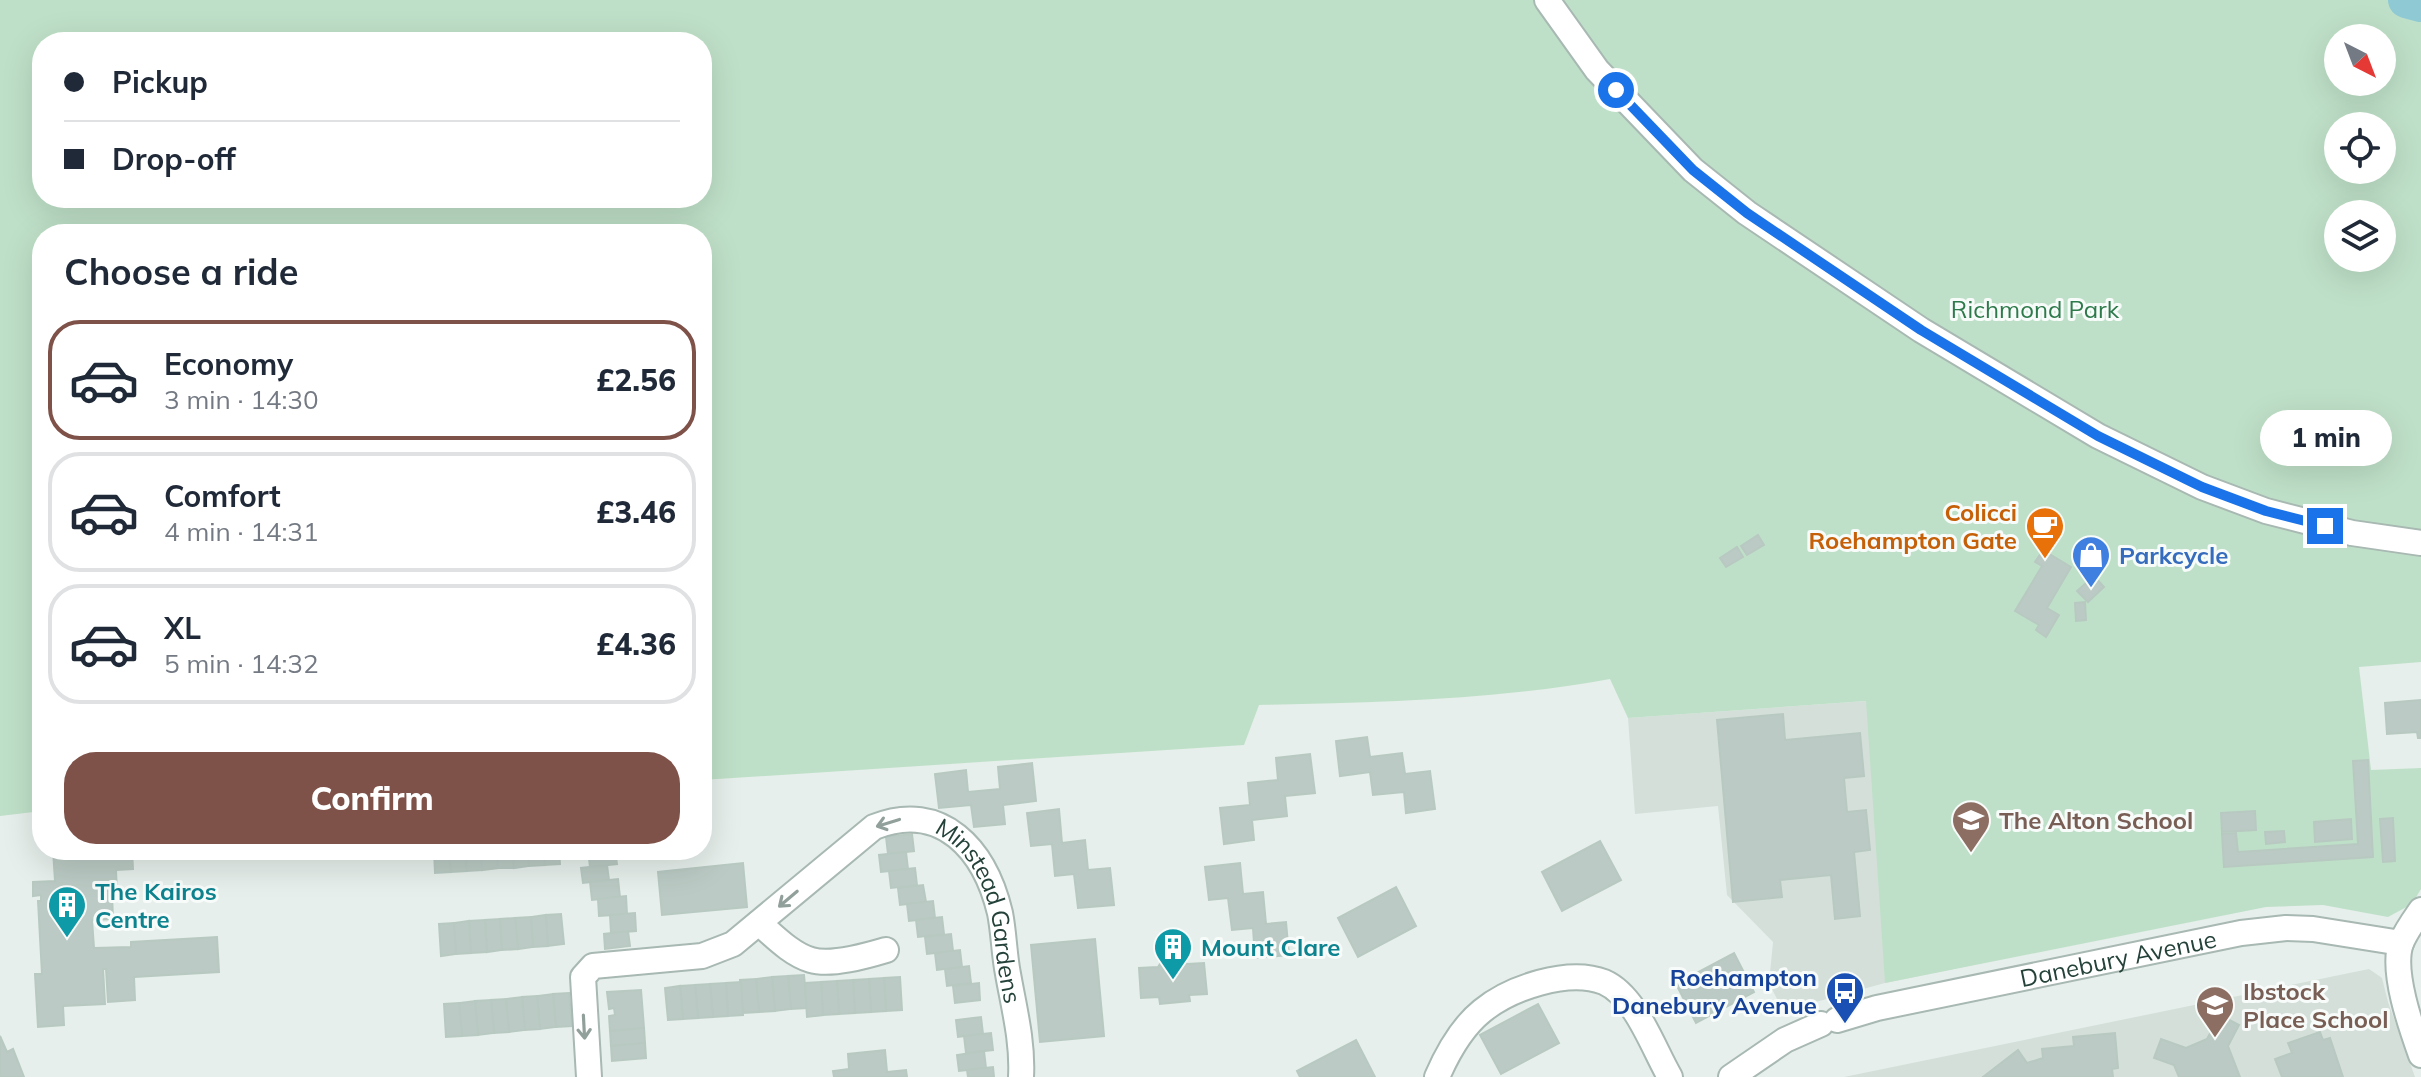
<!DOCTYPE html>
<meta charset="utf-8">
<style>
:root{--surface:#fff;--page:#f2f2f3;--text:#1f2937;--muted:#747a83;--line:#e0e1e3;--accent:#7f5249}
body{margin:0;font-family:Mulish,sans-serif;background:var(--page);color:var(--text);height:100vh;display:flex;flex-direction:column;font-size:30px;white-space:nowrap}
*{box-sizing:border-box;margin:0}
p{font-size:26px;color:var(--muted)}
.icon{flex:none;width:44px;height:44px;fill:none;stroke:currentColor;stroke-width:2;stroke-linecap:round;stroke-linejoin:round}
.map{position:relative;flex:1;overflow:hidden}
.drawer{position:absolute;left:32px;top:224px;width:680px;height:636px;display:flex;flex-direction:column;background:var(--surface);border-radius:32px;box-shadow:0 8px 32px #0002}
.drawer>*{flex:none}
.banner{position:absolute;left:32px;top:32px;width:680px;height:176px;border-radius:32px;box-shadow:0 8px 32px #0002;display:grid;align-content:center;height:176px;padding:0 32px;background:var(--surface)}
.needle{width:52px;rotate:138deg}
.fabs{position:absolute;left:2324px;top:24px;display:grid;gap:16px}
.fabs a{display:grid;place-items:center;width:72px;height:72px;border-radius:50%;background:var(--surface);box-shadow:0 8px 32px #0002;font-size:40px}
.end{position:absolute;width:36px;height:36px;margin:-18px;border:10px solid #1a73e8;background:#fff;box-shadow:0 0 0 4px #fff}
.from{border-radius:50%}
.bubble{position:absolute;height:56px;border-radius:28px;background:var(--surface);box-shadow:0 8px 32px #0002;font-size:26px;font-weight:800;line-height:56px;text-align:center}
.banner b{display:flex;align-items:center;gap:28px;height:76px;font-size:30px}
.banner b+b{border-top:2px solid var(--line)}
.banner i{width:20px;height:20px;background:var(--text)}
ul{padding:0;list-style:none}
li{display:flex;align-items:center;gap:24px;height:120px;margin:0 16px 12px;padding:0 16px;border:4px solid var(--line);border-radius:32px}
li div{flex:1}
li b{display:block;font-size:30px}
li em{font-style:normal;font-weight:800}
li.on{border-color:var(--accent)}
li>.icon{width:72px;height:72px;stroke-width:1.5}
h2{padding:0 32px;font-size:36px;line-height:96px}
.button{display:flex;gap:16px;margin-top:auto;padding:16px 32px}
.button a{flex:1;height:92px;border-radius:32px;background:var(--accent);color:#fff;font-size:32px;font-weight:800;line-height:92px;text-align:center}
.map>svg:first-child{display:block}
</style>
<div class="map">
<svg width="2421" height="1077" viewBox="0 0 2421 1077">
<rect width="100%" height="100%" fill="#e6efeb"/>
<!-- built -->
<g fill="#d4dfda">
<path d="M2206 677 2222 914 1885 983 1812 1003 1785 1015 1769 983 1773 942 1727 895 1718 806 1635 814 1628 718Z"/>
<path d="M2369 969 2382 978 2388 1002 2415 1077H1844Z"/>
</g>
<!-- green -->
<path fill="#bfe0c8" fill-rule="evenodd" d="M0 0H2421V662L2359 667 2371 770 2421 768V889L2412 904 2388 917 2323 905 2266 907 1885 983 1866 701 1628 718 1610 679C1496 700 1374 703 1259 705L1244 745 702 780V234H42V811L0 816ZM2338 38H2382V82H2338ZM42 42H702V198H42ZM2338 126H2382V170H2338ZM2338 214H2382V258H2338Z"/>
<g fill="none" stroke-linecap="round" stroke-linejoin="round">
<!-- river -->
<path stroke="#8ec9d4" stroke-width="36" d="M2406 0 2421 4"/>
</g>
<!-- building -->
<g fill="#bbcac4" stroke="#b8c9c2" stroke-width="2">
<path d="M1758 535 1764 545 1747 555 1741 546Z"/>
<path d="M1737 547 1743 557 1726 567 1720 558Z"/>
<path d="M2043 550 2071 567 2047 608 2059 615 2046 637 2036 630 2039 625 2015 611 2042 566 2035 562Z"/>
<path d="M2094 576 2104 587 2088 602 2077 591Z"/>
<path d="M2085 602 2086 620 2076 621 2075 603Z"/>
<path d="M2421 700V738H2418L2417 732 2387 734 2385 703Z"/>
<path d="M1783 714 1785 740 1860 733 1864 776 1844 778 1847 812 1866 810 1870 850 1854 852 1860 916 1835 919 1831 875 1780 880 1782 897 1733 902 1717 720Z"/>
<path d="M1367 737 1370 757 1402 753 1405 774 1430 771 1435 809 1406 813 1404 792 1373 795 1370 772 1340 776 1336 741Z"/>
<path d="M1310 754 1315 793 1285 796 1287 816 1252 820 1254 840 1224 844 1220 808 1250 805 1248 783 1278 780 1276 758Z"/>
<path d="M2368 760 2373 857 2224 867 2222 834 2236 833 2238 852 2358 844 2353 761Z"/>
<path d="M1032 763 1036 801 1003 805 1005 824 974 827 971 805 939 808 935 774 966 770 968 792 1000 789 998 767Z"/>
<path d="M1059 809 1062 843 1085 840 1088 870 1110 868 1114 905 1078 908 1074 874 1055 876 1052 844 1031 846 1027 813Z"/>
<path d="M2255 811 2256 830 2222 832 2221 813Z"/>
<path d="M2393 818 2395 861 2383 862 2380 819Z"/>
<path d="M2351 819 2352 839 2315 842 2314 822Z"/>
<path d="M2284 831 2285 842 2266 844 2265 832Z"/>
<path d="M912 834 914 851 888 854 886 837Z"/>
<path d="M1600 841 1621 880 1562 911 1542 872Z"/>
<path d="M53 850H132L133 869 116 870 117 894H112L113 919 92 920 94 948 131 947V942L217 937 219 972 134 977 135 1000 108 1002 106 969H103L105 1004 63 1006 64 1025 38 1027 35 974H42L38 901H41V895L33 896V882L55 881Z"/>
<path d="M434 850H449L451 872 435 873Z"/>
<path d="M449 850H465L467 871 451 872Z"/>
<path d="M465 850H481L482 870 467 871Z"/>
<path d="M481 850H497L498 868 482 870Z"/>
<path d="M497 850H512L514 868H498Z"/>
<path d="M512 850H528L529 866 514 868Z"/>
<path d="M528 850H544L545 865 529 866Z"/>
<path d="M544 850H559L560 864 545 865Z"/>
<path d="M588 850H615L617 864 590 867Z"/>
<path d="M906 852 908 869 881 872 879 855Z"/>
<path d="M743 863 747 907 662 915 658 872Z"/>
<path d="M1240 863 1243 894 1263 892 1266 924 1286 922 1289 955 1255 958 1253 928 1232 930 1228 898 1209 900 1205 867Z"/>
<path d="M607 865 609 880 583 883 581 868Z"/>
<path d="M915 868 917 885 891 888 889 871Z"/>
<path d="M618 879 620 897 592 900 590 882Z"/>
<path d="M923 885 926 902 900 905 898 888Z"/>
<path d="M1396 887 1416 926 1358 957 1338 918Z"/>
<path d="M626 896 627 914 599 916 598 899Z"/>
<path d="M933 901 935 918 909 921 907 904Z"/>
<path d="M635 913 636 931 611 933 610 915Z"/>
<path d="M561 914 564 944 548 946 546 915Z"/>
<path d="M546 915 548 946 533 947 531 917Z"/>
<path d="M531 917 533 947 518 949 515 918Z"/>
<path d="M942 917 944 934 918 937 916 920Z"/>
<path d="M515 918 518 949 502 950 500 919Z"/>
<path d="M500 919 502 950 487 952 485 920Z"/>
<path d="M485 920 487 952 471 953 469 921Z"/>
<path d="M469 921 471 953 456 954 454 923Z"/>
<path d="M454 923 456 954 441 956 439 924Z"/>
<path d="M628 931 630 946 605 949 604 934Z"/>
<path d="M951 934 953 951 927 954 925 937Z"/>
<path d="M1095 939 1104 1036 1040 1042 1031 945Z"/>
<path d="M960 950 962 967 937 970 935 953Z"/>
<path d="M1734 953 1754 992 1696 1023 1676 984Z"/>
<path d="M1177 955 1187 964 1204 963 1207 994 1189 995 1190 1001 1160 1004 1159 997 1141 998 1139 968 1158 967 1165 956Z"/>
<path d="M969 966 971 983 947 986 945 969Z"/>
<path d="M804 975 807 1008 791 1009 788 976Z"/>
<path d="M788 976 791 1009 775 1011 772 977Z"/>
<path d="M772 977 775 1011 759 1012 756 979Z"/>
<path d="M900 977 902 1010 886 1011 884 978Z"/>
<path d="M884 978 886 1011 871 1012 869 979Z"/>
<path d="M756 979 759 1012 743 1013 740 980Z"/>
<path d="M869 979 871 1012 855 1013 853 980Z"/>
<path d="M853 980 855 1013 839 1014 837 981Z"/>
<path d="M837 981 839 1014 823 1015 821 982Z"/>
<path d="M741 982 743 1015 728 1016 726 983Z"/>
<path d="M821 982 823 1015 807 1017 805 983Z"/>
<path d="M726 983 728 1016 713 1017 710 984Z"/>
<path d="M979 983 980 1000 955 1003 953 986Z"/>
<path d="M710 984 713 1017 698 1018 695 985Z"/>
<path d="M695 985 698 1018 683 1019 680 986Z"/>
<path d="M680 986 683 1019 668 1020 665 988Z"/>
<path d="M641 990 644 1028 610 1031 609 1016 615 1015 614 1008 609 1009 607 992Z"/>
<path d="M569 993 572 1026 556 1027 553 994Z"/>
<path d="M553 994 556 1027 540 1029 537 996Z"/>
<path d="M537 996 540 1029 525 1030 522 997Z"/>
<path d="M522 997 525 1030 509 1032 506 999Z"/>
<path d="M506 999 509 1032 494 1033 491 1000Z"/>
<path d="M491 1000 494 1033 478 1035 475 1001Z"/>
<path d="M475 1001 478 1035 462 1036 459 1003Z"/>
<path d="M459 1003 462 1036 446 1037 444 1004Z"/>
<path d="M1538 1004 1559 1043 1501 1074 1480 1035Z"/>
<path d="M2220 1015 2239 1025 2228 1046 2240 1077H2179L2174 1065 2154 1058 2161 1039 2186 1048 2207 1039Z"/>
<path d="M981 1017 983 1034 958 1037 956 1020Z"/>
<path d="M644 1028 645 1043 611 1046 610 1031Z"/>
<path d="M2320 1032 2323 1040 2330 1038 2343 1077H2282L2275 1059 2292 1053 2288 1043Z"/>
<path d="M991 1033 993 1050 966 1053 964 1036Z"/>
<path d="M2115 1033 2118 1068 2112 1069 2113 1077H1983L2018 1050 2027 1063 2043 1058 2042 1049 2074 1046 2073 1037Z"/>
<path d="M0 1036 7 1052 13 1049 24 1077H0Z"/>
<path d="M1356 1040 1375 1077H1300L1297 1071Z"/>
<path d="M645 1043 646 1058 612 1061 611 1046Z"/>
<path d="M885 1050 887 1072 906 1070 907 1077H834L833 1071 849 1069 848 1054Z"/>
<path d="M984 1051 986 1068 959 1071 957 1055Z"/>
<path d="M993 1067 994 1077H968L967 1070Z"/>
</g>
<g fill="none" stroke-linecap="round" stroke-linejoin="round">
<!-- street casing -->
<g stroke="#a8b8b2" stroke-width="28">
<g id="street">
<path d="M1547 0 1597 70 1693 170 1747 213 1921 330 2098 436 2202 487 2266 511 2352 533 2421 543"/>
<path d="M2421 910C2414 920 2406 931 2401 943 2391 971 2411 1027 2421 1055"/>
<path d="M759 923C774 936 791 954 811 960 831 966 866 956 886 950"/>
<path id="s1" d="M1837 1020 1877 1008 2241 933 2286 928 2313 929 2401 943"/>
<path id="s2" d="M589 1077 583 977 593 966 702 956 733 944 874 827C942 800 985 850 1000 913 1004 933 1004 954 1008 974 1014 1008 1023 1042 1021 1077"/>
<path d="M1437 1077C1447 1054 1462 1027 1482 1011 1510 988 1568 968 1604 982 1636 996 1653 1048 1670 1077"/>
<path d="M1731 1077 1785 1040 1821 1024"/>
</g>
</g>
<!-- street -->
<use href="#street" stroke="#fff" stroke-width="24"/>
</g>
<!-- one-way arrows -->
<defs><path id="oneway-shaft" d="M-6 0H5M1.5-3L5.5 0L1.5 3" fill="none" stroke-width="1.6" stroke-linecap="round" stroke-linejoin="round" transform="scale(2)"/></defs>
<g stroke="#92a09c">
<use href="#oneway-shaft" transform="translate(888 823) rotate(163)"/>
<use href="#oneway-shaft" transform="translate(788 899) rotate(140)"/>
<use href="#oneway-shaft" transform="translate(584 1027) rotate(87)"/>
</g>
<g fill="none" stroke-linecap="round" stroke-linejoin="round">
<!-- route -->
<path stroke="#1a73e8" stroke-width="10" d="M1616 90 1693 170 1747 213 1921 330 2098 436 2202 487 2266 511 2325 526"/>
</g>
<!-- icons -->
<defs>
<g id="cafe-pin" transform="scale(2)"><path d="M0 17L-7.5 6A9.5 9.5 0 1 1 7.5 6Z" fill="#e8710a" stroke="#f7fbf9"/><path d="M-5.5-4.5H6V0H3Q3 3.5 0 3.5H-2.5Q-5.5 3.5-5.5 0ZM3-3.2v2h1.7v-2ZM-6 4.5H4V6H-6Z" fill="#fff"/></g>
<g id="shop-pin" transform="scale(2)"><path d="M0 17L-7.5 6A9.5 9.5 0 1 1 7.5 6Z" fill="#3f7fe0" stroke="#f7fbf9"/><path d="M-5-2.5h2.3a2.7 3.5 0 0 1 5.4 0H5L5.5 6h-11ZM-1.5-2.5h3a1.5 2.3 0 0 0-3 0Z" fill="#fff"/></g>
<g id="school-pin" transform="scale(2)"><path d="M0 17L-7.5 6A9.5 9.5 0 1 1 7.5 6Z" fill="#8d6e63" stroke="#f7fbf9"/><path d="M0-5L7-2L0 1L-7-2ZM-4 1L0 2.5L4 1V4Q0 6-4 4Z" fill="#fff"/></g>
<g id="building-pin" transform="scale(2)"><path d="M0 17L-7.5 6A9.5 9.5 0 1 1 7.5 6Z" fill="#0f9aa8" stroke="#f7fbf9"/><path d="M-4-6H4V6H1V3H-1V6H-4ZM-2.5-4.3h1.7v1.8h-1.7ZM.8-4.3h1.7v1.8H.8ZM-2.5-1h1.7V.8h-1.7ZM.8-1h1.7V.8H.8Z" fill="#fff"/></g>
<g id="bus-pin" transform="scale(2)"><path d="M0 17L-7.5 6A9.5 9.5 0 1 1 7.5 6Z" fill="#1a4fb4" stroke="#f7fbf9"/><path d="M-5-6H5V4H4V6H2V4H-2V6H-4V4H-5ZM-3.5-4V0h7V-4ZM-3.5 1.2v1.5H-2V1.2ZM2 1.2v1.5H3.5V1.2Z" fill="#fff"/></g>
</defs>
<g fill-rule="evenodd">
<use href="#cafe-pin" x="2045" y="526"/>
<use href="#shop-pin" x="2091" y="555"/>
<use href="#school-pin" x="1971" y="820"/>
<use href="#building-pin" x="67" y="905"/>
<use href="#building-pin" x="1173" y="947"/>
<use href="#bus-pin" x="1845" y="991"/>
<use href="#school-pin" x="2215" y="1005"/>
</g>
<g text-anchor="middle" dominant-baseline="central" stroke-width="6" stroke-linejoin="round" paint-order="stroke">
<!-- park labels -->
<g font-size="24" fill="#2d7a4b" stroke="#f7fbf9">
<text x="2035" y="309">Richmond Park</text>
</g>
<!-- food labels -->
<g font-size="24" font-weight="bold" fill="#c56008" stroke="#f7fbf9" text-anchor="end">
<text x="2017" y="512">Colicci<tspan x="2017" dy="28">Roehampton Gate</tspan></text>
</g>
<!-- shop labels -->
<g font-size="24" font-weight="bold" fill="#366cbe" stroke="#f7fbf9" text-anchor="start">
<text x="2119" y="555">Parkcycle</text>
</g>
<!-- education labels -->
<g font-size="24" font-weight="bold" fill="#785e54" stroke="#f7fbf9" text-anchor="start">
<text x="1999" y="820">The Alton School</text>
<text x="2243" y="991">Ibstock<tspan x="2243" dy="28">Place School</tspan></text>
</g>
<!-- culture labels -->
<g font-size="24" font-weight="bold" fill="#0d838f" stroke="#f7fbf9" text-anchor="start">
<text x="95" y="891">The Kairos<tspan x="95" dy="28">Centre</tspan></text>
<text x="1201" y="947">Mount Clare</text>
</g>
<!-- street labels -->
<g font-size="24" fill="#24423a" stroke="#f7fbf9">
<text stroke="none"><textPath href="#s2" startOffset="608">Minstead Gardens</textPath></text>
<text stroke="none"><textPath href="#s1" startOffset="288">Danebury Avenue</textPath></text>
</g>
<!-- transit labels -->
<g font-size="24" font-weight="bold" fill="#164399" stroke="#f7fbf9" text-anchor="end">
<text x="1817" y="977">Roehampton<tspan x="1817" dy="28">Danebury Avenue</tspan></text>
</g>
</g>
</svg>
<div class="fabs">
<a><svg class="needle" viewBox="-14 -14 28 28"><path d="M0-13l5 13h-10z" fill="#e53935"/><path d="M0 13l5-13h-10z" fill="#747a83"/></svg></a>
<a><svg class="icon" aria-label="locate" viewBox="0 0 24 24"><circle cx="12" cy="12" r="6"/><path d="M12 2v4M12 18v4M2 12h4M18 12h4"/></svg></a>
<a><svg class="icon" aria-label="layers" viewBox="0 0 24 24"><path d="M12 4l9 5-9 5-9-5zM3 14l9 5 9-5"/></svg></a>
</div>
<i class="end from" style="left:1616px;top:90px"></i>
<i class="end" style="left:2325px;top:526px"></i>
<div class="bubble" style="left:2260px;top:410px;width:132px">1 min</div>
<div class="banner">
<b><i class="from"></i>Pickup</b>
<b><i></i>Drop-off</b>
</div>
<section class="drawer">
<h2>Choose a ride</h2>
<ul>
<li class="on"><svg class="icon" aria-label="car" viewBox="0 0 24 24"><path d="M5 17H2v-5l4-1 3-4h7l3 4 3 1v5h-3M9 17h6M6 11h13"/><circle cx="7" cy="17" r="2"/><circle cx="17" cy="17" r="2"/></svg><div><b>Economy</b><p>3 min · 14:30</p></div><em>£2.56</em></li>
<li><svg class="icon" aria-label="car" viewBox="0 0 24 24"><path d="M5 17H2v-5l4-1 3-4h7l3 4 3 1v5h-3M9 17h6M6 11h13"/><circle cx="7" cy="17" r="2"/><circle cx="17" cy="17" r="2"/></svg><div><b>Comfort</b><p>4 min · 14:31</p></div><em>£3.46</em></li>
<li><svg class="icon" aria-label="car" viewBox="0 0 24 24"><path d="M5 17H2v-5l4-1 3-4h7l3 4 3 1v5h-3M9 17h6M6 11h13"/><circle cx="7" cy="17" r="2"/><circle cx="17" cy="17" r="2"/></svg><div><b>XL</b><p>5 min · 14:32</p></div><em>£4.36</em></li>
</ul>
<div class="button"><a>Confirm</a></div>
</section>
</div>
